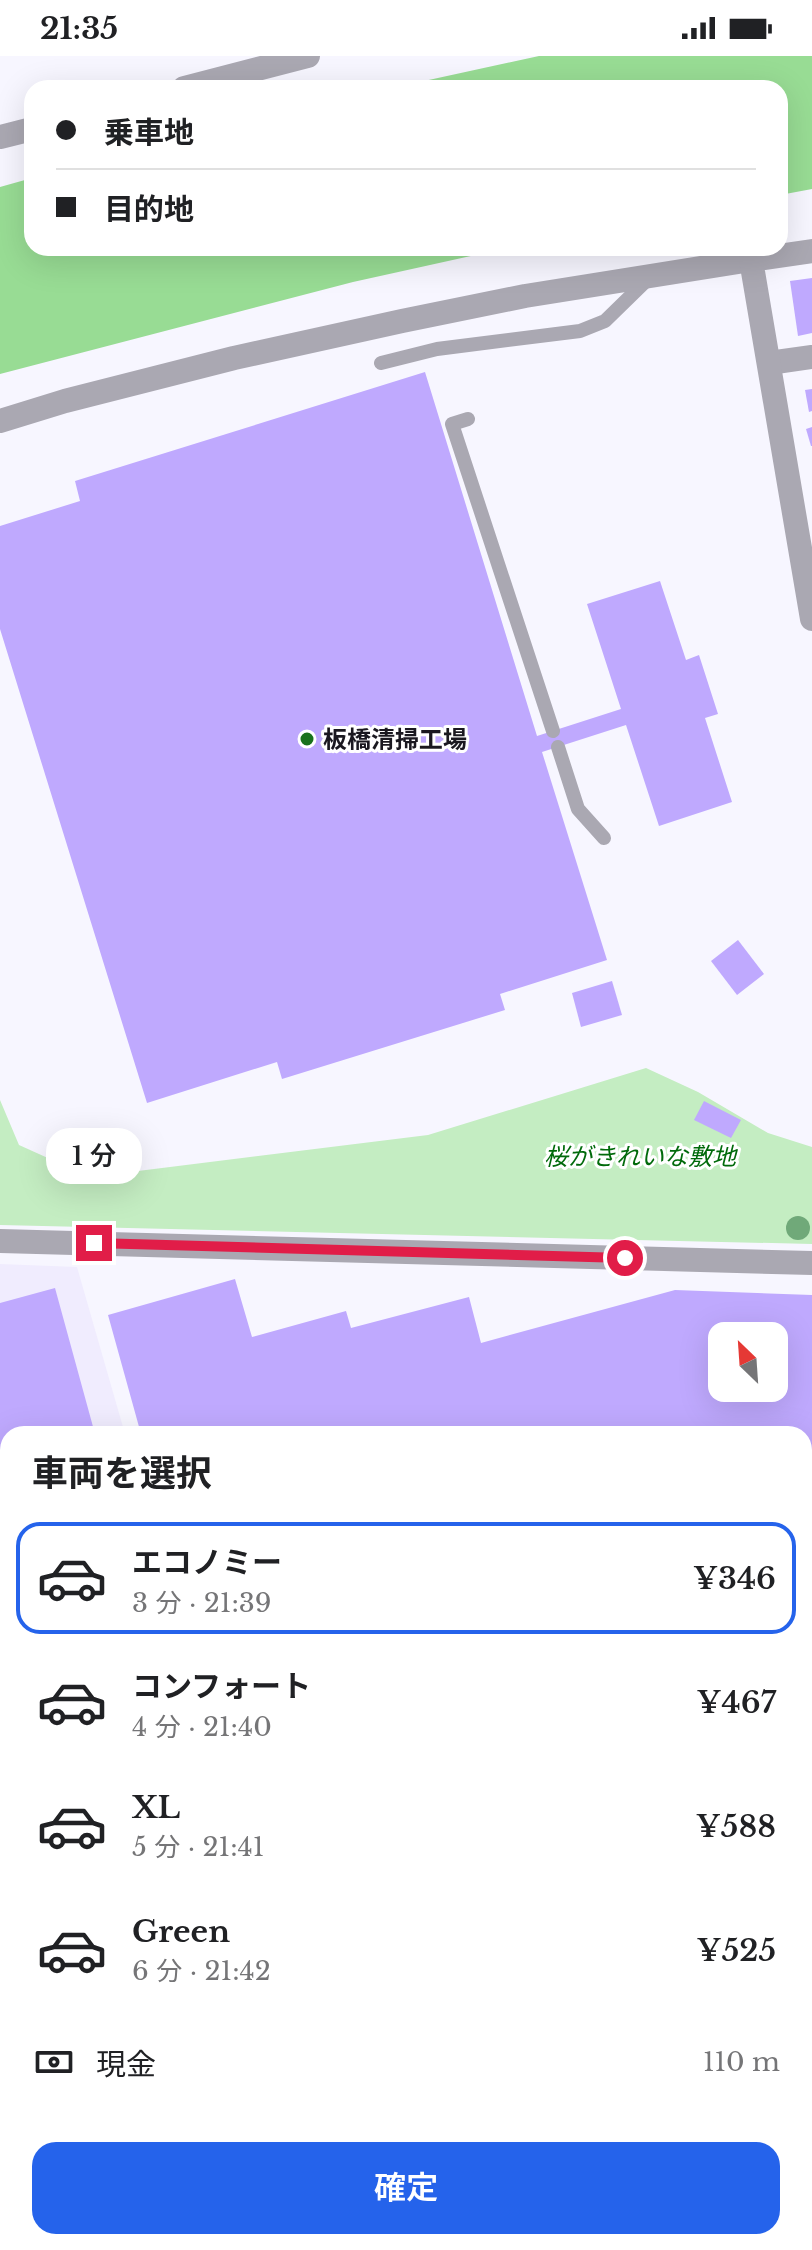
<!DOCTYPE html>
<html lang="ja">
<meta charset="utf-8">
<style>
:root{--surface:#fff;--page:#f2f2f2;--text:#202124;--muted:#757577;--line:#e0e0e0;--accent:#2563eb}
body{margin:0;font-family:"Libre Baskerville","Noto Sans JP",serif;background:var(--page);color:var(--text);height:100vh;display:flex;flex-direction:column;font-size:30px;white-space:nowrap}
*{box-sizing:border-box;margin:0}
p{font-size:26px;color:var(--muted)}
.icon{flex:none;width:44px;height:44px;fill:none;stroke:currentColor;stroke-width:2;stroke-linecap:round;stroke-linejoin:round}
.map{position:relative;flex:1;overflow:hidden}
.side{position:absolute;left:0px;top:1370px;width:812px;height:824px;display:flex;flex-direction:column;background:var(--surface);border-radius:24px 24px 0 0;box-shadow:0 8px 32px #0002}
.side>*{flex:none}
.hud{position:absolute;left:24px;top:24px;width:764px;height:176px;border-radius:24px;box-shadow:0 8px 32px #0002;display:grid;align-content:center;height:176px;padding:0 32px;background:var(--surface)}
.needle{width:52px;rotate:335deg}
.buttons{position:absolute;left:708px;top:1266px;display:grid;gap:16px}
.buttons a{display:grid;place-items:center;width:80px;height:80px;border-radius:16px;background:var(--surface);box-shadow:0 8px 32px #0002;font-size:40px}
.end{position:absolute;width:36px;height:36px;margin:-18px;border:10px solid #e11d48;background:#fff;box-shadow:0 0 0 4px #fff}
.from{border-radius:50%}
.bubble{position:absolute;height:56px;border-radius:24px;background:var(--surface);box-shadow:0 8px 32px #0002;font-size:26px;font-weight:600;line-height:56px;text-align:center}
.hud b{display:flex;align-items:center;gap:28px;height:76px;font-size:30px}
.hud b+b{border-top:2px solid var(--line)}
.hud i{width:20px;height:20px;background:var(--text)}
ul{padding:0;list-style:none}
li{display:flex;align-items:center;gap:24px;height:112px;margin:0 16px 12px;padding:0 16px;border:4px solid transparent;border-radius:24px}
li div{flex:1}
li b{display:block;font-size:30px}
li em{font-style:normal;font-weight:600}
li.selected{border-color:var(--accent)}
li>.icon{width:72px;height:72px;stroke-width:1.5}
h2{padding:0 32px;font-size:36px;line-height:96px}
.pay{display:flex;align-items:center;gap:20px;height:88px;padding:0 32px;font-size:30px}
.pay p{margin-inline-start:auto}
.primary-button{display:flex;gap:16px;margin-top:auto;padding:16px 32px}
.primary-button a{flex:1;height:92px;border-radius:24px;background:var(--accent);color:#fff;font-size:32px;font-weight:600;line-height:92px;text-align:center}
.status{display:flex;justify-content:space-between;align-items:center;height:56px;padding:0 40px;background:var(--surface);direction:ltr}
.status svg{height:22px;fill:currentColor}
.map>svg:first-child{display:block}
</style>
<div class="status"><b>21:35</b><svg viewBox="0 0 49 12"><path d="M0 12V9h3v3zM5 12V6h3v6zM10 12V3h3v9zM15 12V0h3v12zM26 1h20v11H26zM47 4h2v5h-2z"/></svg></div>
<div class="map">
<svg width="812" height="2194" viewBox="0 0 812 2194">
<rect width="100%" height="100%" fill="#f7f6ff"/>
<!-- built -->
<path fill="#f0ecfe" d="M0 1208 77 1211 125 1378H8V1907L0 1909Z"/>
<!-- green -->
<g fill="#c4edc2">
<path d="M646 1012 698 1036 768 1077 812 1091V1188L0 1169V1044L19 1089 90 1121 428 1079Z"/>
<path d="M8 1675V1895L0 1898V1677Z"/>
<path d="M67 2186H365L368 2194H43Z"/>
</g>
<!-- water -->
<g fill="#98dc94">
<path d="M539 0H812V133L780 139V32H392Z"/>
<path d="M32 122V192H507L353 226 0 318V131Z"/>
</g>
<!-- building -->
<g fill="#bfa9fe" fill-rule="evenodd">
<path d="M812 222V277L798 280 790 225Z"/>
<path d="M425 316 537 680 621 653 587 548 660 525 686 604 699 599 718 658 705 662 732 746 659 770 626 669 542 696 607 904 500 938 505 954 282 1023 277 1006 147 1047 0 573V470L80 445 75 425Z"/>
<path d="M812 333V355L809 356 805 334Z"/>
<path d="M812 371V390H811L806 373Z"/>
<path d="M738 884 764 918 737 939 711 905Z"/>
<path d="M612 925 622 959 581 971 572 937Z"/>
<path d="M704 1045 741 1064 731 1082 694 1064Z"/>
<path d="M235 1223 252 1281 346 1255 351 1272 469 1241 481 1287 675 1234 812 1239V1565L804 1567V1378H141L108 1259ZM722 1280H774V1332H722Z"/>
<path d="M55 1232 95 1378H8V1660L0 1663V1247Z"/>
<path d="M812 1733V1774L804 1776V1736Z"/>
<path d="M812 1815V1848L804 1850V1818Z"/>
<path d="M812 1853V1893L804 1895V1855Z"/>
<path d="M812 1948V2024L808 2025 804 2014V1950Z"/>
<path d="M8 1993V2058L0 2060V1996Z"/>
<path d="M812 2165V2194H733L730 2186H804V2168Z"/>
<path d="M402 2186H487L489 2194H401L399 2187Z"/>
<path d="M498 2186H534L513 2194H500Z"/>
</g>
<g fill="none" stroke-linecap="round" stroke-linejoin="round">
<!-- service -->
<g stroke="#aaa8b2" stroke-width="14">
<path d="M381 307 437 293 580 275 605 265 648 223"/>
<path d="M468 363 452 368 553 675"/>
<path d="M558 691 578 753 604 782"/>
</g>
<!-- minor -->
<g stroke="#aaa8b2" stroke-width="24">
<path d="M184 32 308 0"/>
<path d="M0 81 32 73"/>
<path d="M769 307 812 301"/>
<path d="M0 365 65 345 234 302 402 265 525 240 751 204"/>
<path d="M0 1185 812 1207"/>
<path d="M804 1924 812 1921"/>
<path d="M804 2067 812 2090"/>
<path d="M804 2136 812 2133"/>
<path d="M0 2160 8 2184"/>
<path d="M381 2186 384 2194"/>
<path d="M631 2194 655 2186"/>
</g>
<!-- tertiary -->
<g stroke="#aaa8b2" stroke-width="24">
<path d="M812 195 751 204 812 563"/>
<path d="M804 1687 812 1685"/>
<path d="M0 1955 8 1952"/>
</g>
</g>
<!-- trees -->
<circle fill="#70a979" cx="798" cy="1172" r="12"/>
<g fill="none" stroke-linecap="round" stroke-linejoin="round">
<!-- route -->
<path stroke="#e11d48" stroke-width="10" d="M94 1187 625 1202"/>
</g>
<!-- markers -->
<circle fill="#19711c" stroke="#fff" stroke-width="3" cx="307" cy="683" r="8"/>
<g text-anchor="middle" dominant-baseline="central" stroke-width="6" stroke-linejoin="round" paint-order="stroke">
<!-- poi labels -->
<g font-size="24" font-weight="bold" fill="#1a1820" stroke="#fff" text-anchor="start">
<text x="323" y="683">板橋清掃工場</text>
</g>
<!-- park labels -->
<g font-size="24" font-style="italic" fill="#016a0b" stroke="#fff">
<text x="640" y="1100">桜がきれいな敷地</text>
</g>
</g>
</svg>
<div class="buttons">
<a><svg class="needle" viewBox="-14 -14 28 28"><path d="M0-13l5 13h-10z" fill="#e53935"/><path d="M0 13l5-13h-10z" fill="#757577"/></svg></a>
</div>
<i class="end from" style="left:625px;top:1202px"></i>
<i class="end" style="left:94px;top:1187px"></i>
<div class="bubble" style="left:46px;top:1072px;width:96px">1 分</div>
<div class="hud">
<b><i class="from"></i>乗車地</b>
<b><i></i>目的地</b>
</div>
<section class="side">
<h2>車両を選択</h2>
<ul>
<li class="selected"><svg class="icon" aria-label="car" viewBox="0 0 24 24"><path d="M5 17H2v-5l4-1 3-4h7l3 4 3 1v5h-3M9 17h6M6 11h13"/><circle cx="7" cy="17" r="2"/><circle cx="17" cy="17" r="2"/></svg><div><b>エコノミー</b><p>3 分 · 21:39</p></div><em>¥346</em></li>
<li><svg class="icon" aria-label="car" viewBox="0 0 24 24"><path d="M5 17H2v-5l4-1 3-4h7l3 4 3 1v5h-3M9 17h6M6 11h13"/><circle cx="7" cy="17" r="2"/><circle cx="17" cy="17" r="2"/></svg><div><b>コンフォート</b><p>4 分 · 21:40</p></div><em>¥467</em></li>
<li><svg class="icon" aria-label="car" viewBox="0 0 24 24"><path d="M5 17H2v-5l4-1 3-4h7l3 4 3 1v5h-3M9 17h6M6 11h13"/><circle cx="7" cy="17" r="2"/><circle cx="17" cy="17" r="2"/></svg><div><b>XL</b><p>5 分 · 21:41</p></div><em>¥588</em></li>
<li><svg class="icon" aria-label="car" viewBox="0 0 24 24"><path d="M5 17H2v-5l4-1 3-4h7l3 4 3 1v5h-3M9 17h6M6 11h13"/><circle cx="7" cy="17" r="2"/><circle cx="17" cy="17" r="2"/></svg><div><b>Green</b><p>6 分 · 21:42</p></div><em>¥525</em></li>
</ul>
<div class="pay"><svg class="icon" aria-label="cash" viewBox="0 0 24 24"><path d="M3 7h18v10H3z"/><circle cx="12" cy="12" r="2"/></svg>現金<p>110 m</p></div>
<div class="primary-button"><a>確定</a></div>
</section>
</div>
